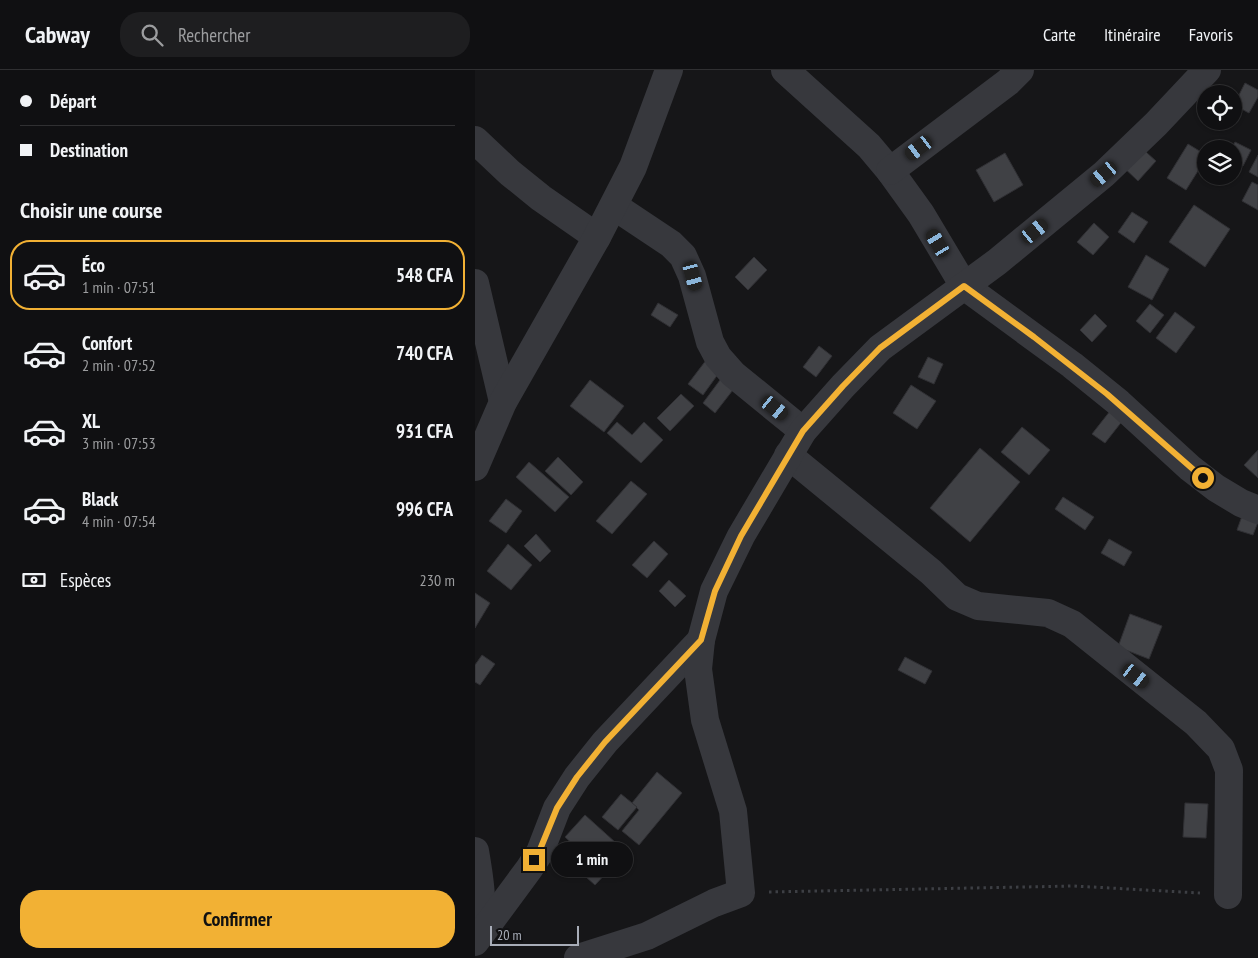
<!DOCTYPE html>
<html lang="fr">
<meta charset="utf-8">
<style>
:root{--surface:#101012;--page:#1e1e20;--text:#f1f3f6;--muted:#9c9d9f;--line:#303032;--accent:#f2b134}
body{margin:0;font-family:"PT Sans Narrow",sans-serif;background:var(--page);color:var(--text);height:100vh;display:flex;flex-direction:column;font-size:19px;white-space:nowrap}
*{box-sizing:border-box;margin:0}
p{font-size:16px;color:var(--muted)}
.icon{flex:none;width:28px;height:28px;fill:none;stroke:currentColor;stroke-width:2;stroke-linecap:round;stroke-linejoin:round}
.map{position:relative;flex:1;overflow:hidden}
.details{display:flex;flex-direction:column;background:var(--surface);width:475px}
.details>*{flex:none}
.guide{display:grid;align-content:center;height:110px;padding:0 20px;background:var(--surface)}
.tools{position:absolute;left:722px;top:15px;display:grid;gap:10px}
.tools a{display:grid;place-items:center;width:45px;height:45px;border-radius:50%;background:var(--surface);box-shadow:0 1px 4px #0004,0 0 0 1px var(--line);font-size:25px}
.scale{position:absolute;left:15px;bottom:12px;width:89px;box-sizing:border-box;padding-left:5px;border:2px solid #a8adb8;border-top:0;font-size:14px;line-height:18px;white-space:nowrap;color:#a8adb8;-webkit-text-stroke:4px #111113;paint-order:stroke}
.end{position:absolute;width:22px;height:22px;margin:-11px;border:6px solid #f2b134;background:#111;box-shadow:0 0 0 2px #111}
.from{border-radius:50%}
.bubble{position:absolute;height:35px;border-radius:18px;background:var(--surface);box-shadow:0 1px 4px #0004,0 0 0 1px var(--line);font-size:16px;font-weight:800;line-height:35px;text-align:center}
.car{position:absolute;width:15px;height:30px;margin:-15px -8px;border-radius:6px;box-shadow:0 0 4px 1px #0007;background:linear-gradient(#222 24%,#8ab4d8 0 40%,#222 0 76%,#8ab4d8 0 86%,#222 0)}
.guide b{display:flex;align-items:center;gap:18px;height:48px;font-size:19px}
.guide b+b{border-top:1px solid var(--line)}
.guide i{width:12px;height:12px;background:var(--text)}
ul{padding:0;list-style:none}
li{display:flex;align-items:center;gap:15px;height:70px;margin:0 10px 8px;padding:0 10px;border:2px solid transparent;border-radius:20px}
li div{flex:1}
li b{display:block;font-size:19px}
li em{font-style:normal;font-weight:800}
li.on{border-color:var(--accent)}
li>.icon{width:45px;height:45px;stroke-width:1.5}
h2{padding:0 20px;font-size:22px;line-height:60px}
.pay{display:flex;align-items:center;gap:12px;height:55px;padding:0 20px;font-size:19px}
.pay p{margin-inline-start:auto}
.action{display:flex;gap:10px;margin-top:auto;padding:10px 20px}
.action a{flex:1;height:58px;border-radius:20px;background:var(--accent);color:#111;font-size:20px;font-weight:800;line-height:58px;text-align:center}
header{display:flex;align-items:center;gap:30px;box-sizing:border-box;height:70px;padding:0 25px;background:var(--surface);border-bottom:1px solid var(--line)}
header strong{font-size:24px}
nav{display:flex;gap:28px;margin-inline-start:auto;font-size:18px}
.search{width:350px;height:45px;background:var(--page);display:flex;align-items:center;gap:12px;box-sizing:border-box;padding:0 18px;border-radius:20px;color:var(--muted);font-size:19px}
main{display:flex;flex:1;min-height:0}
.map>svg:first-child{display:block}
</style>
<header>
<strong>Cabway</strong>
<div class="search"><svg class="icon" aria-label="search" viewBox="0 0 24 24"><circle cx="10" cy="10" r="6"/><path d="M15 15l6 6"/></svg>Rechercher</div>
<nav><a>Carte</a><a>Itinéraire</a><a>Favoris</a></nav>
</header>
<main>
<section class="details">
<div class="guide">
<b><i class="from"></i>Départ</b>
<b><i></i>Destination</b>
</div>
<h2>Choisir une course</h2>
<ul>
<li class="on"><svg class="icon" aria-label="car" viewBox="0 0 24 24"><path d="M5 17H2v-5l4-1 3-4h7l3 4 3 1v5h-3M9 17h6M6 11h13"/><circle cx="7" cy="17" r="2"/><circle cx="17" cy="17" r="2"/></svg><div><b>Éco</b><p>1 min · 07:51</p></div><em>548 CFA</em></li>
<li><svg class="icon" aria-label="car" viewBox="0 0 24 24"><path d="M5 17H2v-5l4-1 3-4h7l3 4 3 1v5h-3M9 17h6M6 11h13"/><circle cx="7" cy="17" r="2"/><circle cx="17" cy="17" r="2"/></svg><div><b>Confort</b><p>2 min · 07:52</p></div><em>740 CFA</em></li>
<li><svg class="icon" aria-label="car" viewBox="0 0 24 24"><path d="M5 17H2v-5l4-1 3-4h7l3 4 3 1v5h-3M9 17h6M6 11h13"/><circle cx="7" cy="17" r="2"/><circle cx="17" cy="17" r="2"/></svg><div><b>XL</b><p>3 min · 07:53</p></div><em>931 CFA</em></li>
<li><svg class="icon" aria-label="car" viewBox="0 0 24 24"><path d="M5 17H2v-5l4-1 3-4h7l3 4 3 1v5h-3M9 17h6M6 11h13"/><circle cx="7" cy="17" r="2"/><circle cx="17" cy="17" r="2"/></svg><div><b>Black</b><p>4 min · 07:54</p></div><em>996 CFA</em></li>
</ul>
<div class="pay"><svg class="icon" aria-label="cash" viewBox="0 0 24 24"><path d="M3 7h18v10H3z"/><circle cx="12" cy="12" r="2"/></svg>Espèces<p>230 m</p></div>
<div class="action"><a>Confirmer</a></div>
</section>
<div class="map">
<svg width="783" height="888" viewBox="0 0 783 888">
<rect width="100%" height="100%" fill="#161618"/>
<!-- building -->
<g fill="#404145" stroke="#303034">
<path d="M770 13 783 20V27L774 43 759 35Z"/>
<path d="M760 72 776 80 768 96 759 91V79H756Z"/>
<path d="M662 74 681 91 663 111 644 93Z"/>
<path d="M713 74 731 85V88L711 120 692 108Z"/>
<path d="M530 83 548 115 519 132 501 100Z"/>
<path d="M783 85V107L774 102Z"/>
<path d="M777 112 783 115V140L767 131Z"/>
<path d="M719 135 755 159 730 197 694 172Z"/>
<path d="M657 142 673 152 659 173 643 162Z"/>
<path d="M619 153 634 167 618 185 602 172Z"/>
<path d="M671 185 694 199 677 230 653 217Z"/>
<path d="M279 187 292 200 273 220 260 207Z"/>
<path d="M183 233 203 245 195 257 176 245Z"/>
<path d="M675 234 689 245 675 263 661 251Z"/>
<path d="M700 242 720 257 701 283 681 268Z"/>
<path d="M620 244 632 256 617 272 605 260Z"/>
<path d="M344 276 357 286 341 307 328 297Z"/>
<path d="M453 287 468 294 459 314 443 307Z"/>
<path d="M232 289 246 300 228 325 213 314Z"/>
<path d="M248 306 261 316 240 343 228 333Z"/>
<path d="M115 310 149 336 129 362 95 336Z"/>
<path d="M436 315 461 331 442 359 418 343Z"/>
<path d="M206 324 219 336 195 361 182 348Z"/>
<path d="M639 336 652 345 630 373 617 364Z"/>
<path d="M142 352 157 365 169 352 188 370 166 393 132 363Z"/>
<path d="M547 357 575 380 554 405 526 382Z"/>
<path d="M505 378 545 412 495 472 455 438Z"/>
<path d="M783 380V408L769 395Z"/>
<path d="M83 387 108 412 96 425 70 401Z"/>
<path d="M54 392 94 427 80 442 41 407Z"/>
<path d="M156 411 172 424 137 464 121 451Z"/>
<path d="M588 427 619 447 610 460 580 439Z"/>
<path d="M31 429 47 441 31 463 14 451Z"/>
<path d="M772 432 783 452 778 465 762 460Z"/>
<path d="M61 464 76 481 65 492 49 476Z"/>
<path d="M634 469 657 482 649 496 626 483Z"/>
<path d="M179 471 193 484 172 508 157 495Z"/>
<path d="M33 474 57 495 36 520 12 501Z"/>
<path d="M194 510 211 526 200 537 184 521Z"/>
<path d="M0 523 15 533 0 558Z"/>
<path d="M655 544 687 556 674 589 643 577Z"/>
<path d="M7 585 20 594 5 615 0 612V595Z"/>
<path d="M430 587 457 601 450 614 423 600Z"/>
<path d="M182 702 207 723 164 775 147 761 164 740 157 733Z"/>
<path d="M146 724 162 737 143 760 127 747Z"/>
<path d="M710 733 733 734 731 768 708 767Z"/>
<path d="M110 745 151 782 120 815 93 791 104 780 90 767Z"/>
</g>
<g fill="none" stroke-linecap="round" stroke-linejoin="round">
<!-- path -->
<path stroke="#3d3f44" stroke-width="3" stroke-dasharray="2.5 4" stroke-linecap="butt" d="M294 822 599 816 725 823"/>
<!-- minor -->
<g stroke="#37383d" stroke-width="28">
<path d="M310 0 394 76 415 101 446 144 489 216 597 295 644 333 715 398 741 418 766 433 783 440"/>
<path d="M0 70 35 103 66 128 122 167"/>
<path d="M415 101 533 12 545 0"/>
<path d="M139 136 196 174 208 186 217 206 235 272 243 287 258 304 328 361"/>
<path d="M0 213 28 332"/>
<path d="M313 385 456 502 482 527 503 536 573 543 597 554 721 653 746 679 754 700 753 825"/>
<path d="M0 397 28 332 122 167 158 97 194 0"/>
<path d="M0 781C5 810 10 838 1 867"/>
<path d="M0 872 54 799 65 782 82 738 102 707 130 672 226 570"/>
<path d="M103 888 172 866 239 833 266 823 258 741 230 650 223 599 226 570 239 521 266 466 328 361 368 316 405 278 522 192 629 104 681 54 732 0"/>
</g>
</g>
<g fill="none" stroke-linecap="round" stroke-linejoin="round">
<!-- route -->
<path stroke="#f2b134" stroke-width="6" d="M59 790 64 782 82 738 102 707 130 672 226 570 240 521 266 466 328 361 368 316 405 278 489 216 559 267 632 324 728 408"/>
</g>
</svg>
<div class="tools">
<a><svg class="icon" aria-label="locate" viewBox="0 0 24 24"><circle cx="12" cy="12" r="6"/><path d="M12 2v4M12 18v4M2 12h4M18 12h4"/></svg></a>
<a><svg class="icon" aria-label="layers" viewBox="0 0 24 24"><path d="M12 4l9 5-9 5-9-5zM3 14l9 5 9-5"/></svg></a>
</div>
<div class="scale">20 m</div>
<i class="end from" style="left:728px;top:408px"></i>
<i class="end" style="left:59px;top:790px"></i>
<div class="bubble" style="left:76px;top:772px;width:82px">1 min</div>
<i class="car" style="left:444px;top:78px;rotate:233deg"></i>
<i class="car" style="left:629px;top:104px;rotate:230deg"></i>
<i class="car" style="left:560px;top:161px;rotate:51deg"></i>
<i class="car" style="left:463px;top:173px;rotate:329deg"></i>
<i class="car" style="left:218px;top:206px;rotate:165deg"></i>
<i class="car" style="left:300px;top:338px;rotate:129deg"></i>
<i class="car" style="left:661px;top:606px;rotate:128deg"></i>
</div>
</main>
